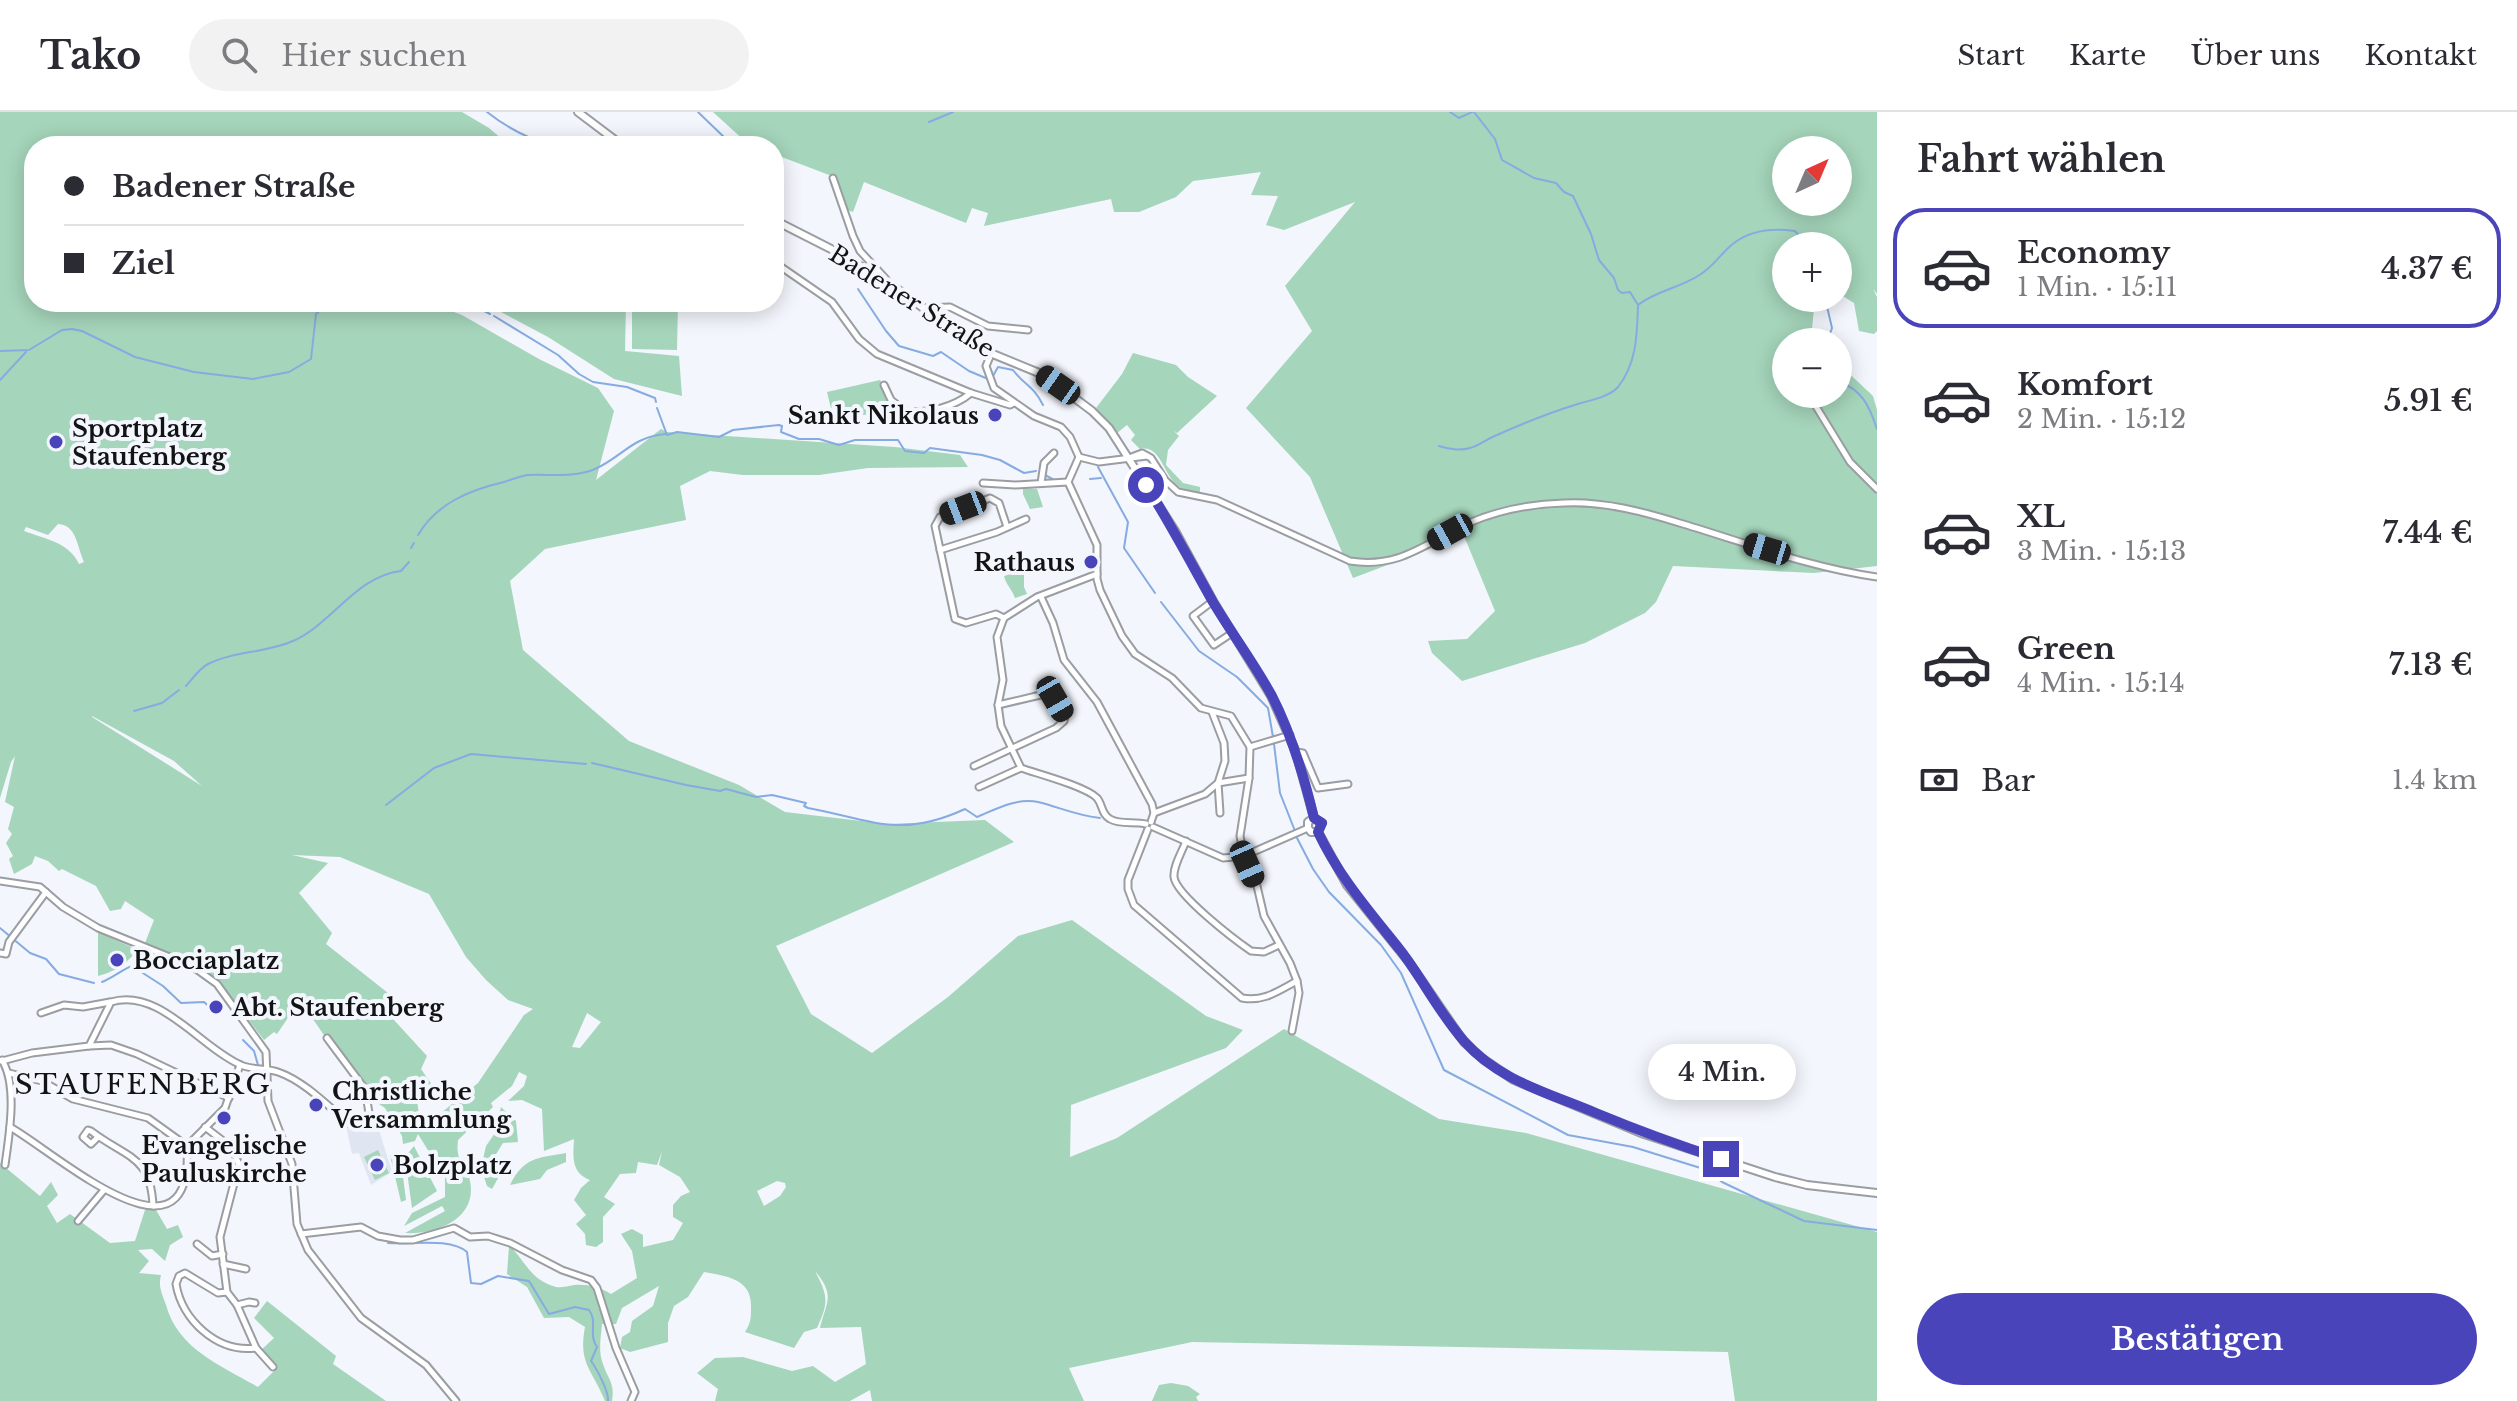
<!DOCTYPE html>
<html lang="de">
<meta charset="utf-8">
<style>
:root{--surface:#fff;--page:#f2f2f3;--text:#2b2b33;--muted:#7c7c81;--line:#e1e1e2;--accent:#4a44bb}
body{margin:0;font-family:"Libre Baskerville",serif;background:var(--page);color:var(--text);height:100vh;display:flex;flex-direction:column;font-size:30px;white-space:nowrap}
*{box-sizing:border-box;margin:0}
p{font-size:26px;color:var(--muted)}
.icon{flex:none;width:44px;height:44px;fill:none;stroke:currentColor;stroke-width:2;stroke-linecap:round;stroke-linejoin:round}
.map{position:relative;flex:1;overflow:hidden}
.panel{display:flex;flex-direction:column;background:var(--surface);width:640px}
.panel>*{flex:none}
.hud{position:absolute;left:24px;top:24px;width:760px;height:176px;border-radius:32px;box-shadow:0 4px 20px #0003;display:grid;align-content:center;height:176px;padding:0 40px;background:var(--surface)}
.needle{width:52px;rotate:44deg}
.tools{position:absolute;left:1772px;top:24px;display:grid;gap:16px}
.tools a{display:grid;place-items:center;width:80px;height:80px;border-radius:50%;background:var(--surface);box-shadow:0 4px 20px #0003;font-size:40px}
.end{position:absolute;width:36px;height:36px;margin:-18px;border:10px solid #4a44bb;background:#fff;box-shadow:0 0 0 4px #fff}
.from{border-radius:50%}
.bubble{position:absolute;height:56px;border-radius:28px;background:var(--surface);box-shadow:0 4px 20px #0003;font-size:26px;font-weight:600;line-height:56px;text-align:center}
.car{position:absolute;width:24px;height:48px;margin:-24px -12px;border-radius:10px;box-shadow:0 0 6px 2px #0007;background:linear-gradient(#222 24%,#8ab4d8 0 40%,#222 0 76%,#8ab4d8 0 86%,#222 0)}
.hud b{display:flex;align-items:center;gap:28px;height:76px;font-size:30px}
.hud b+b{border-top:2px solid var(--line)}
.hud i{width:20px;height:20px;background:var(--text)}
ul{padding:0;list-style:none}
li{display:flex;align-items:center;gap:24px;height:120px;margin:0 16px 12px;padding:0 24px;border:4px solid transparent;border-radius:32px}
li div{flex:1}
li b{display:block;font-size:30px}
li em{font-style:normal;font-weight:600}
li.on{border-color:var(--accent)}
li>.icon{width:72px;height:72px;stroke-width:1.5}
h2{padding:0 40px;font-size:36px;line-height:96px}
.pay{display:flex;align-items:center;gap:20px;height:88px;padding:0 40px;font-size:30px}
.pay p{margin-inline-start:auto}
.cta{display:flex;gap:16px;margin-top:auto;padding:16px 40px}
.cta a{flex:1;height:92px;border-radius:48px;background:var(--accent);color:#fff;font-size:32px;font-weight:600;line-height:92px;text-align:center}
header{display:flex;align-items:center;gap:48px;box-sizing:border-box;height:112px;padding:0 40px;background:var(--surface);border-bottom:2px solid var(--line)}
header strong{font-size:38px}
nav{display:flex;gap:44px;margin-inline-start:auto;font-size:28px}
.search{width:560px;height:72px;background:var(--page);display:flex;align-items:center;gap:20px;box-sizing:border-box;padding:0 28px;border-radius:44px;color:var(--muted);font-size:30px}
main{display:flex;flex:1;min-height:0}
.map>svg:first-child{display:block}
</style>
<header>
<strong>Tako</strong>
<div class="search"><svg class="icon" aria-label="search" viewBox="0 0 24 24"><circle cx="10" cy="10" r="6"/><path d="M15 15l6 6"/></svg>Hier suchen</div>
<nav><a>Start</a><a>Karte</a><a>Über uns</a><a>Kontakt</a></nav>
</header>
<main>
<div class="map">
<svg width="1877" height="1289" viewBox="0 0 1877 1289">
<rect width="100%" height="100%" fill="#f3f6fc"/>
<!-- built -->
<path fill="#dfe6f2" d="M369 1006 378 1015 392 1060 371 1073 359 1041 352 1042 346 1014H359Z"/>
<!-- green -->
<g fill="#a5d5bb" fill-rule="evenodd">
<path d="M0 0H462L489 16 510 34H34V190H427L462 203 539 247 598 276 614 299 596 368 661 317 667 320 895 335 960 343 968 355 868 356 819 363H743L710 359 680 374 686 408 545 437 510 469 523 538 629 629 739 673 785 700 887 712 985 708 1014 730 776 834 811 902 872 941 948 885 1018 824 1072 808 1206 904 1243 918 1226 936 1071 993 1070 1045 1117 1026 1284 917 1439 1007 1526 1021 1877 1120V1289H1735L1728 1240 1192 1230 1069 1256 1084 1289H872L870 1278 850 1289H715L718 1277 697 1261 715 1246 743 1245 792 1259 813 1254 835 1270 866 1252 861 1215 820 1216C826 1190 836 1184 815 1159 828 1184 829 1190 817 1216L804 1220 794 1236 745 1220C751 1211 751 1206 751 1195 752 1167 727 1164 704 1160L688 1185 674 1194 668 1211V1230L630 1240 620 1236 622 1225 630 1220 632 1209 653 1194 659 1174 622 1196 616 1212H602C601 1224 598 1240 603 1252 608 1268 615 1270 612 1289H605C592 1257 578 1252 585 1215L569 1205 544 1206 527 1175 507 1162 509 1134C526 1148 528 1167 556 1175 561 1176 568 1174 574 1173 587 1172 600 1175 611 1182L637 1166 632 1139 621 1122 632 1117 643 1123V1135L673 1128 683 1111 673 1105V1093L681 1084 690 1080 680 1065 659 1053 662 1039 657 1053 638 1050 636 1061 620 1062 604 1085 615 1092 603 1105V1130L596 1135 586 1133 585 1122 576 1112 586 1103 574 1088 581 1076 590 1068C571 1061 573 1044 574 1027L544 1039 542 997 522 988 508 989 524 974 527 964 519 960 512 974 491 991 493 995 458 1028C455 1053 467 1050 470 1069 478 1107 435 1123 405 1121L445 1099 442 1094 404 1114 412 1101 445 1085V1066L418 1022 415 1029 403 1032 402 1024 385 996 364 982 300 888 277 922 274 920 264 928 216 866 194 852 145 831 154 808 125 789 121 797 110 799 96 774 62 757 59 759 48 749 35 744 32 752 14 762 9 747 13 744 6 731 12 722 8 717 14 695 5 690 15 644 11 650 0 686ZM58 412C77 413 77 435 84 450L79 452C69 430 45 427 24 419L26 415 48 423ZM92 604 174 649 202 674 92 605ZM292 743 340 745 429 782 466 845 486 868 508 888 533 897 524 903 478 971 441 1001 419 1002 417 989 432 973 421 957 427 944 383 896 393 885 326 832 332 821 299 781 328 751ZM587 901 601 910 580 936 572 935ZM777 1069 785 1071 786 1075 780 1084 764 1094 757 1079Z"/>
<path d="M713 0H1877V182L1873 177 1877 185V219L1874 222 1859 219 1854 191 1838 181V134H1786V186H1815L1811 228 1813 230H1786V282H1838V251L1873 284 1877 298V454L1814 461 1673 454 1656 490 1645 501 1585 531 1462 569 1432 541 1428 529 1467 527 1495 499 1464 424 1353 466 1310 365 1246 296 1312 219 1285 174 1355 90 1284 118 1266 113 1278 84 1251 83 1261 60 1193 69 1176 85 1139 100H1114L1111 87 984 114 988 101 972 96 966 111 864 70 853 100 847 98 837 66 774 42V34L748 32ZM1786 38H1838V90H1786Z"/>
<path d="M482 190H626L625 239 679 244 682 284 614 267 548 225Z"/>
<path d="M632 190H678L677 238 632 237Z"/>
<path d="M1133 241 1176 253 1188 265 1217 284 1177 321 1173 318 1179 324 1168 338 1166 353 1183 371 1200 375V381C1195 380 1186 379 1181 376 1163 366 1162 332 1140 337L1131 328 1135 323 1127 313 1117 321 1096 296 1122 262Z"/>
<path d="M880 268 888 281 891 301 833 305 827 280Z"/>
<path d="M1023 376 1037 377 1043 395 1030 397 1023 382Z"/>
<path d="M1024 458V475L1027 482 1015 486C1012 477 1006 473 1004 464Z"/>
<path d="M98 820 138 838C125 852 117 859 98 864Z"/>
<path d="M501 995 516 1009 518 1030 503 1031 493 1047 501 1061 492 1077 487 1074 481 1056 486 1034 495 1021Z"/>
<path d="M414 1034 437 1079 412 1096 405 1045Z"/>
<path d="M378 1038 389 1061 375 1068 364 1045Z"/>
<path d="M400 1041 406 1088 401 1090 390 1043Z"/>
<path d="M566 1041V1050L547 1058 540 1067 510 1073C524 1045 537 1046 566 1041Z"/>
<path d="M0 1051 40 1084 51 1070 58 1083 47 1094 57 1111 70 1102 110 1131 135 1129 145 1098H156L167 1117 178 1113 183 1125 170 1133 165 1149 152 1137 138 1138 149 1149 139 1161 161 1163C158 1175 162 1181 166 1193 178 1237 220 1253 258 1275L274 1259 258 1241 274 1226 254 1206 267 1189 336 1244 333 1252 386 1289H0Z"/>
<path d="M1171 1271 1188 1274 1200 1282 1196 1285 1198 1289H1152L1159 1273Z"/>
</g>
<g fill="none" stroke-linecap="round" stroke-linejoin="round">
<!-- stream -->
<g stroke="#86abe1" stroke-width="2">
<path d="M487 0C506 15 529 27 553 34"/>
<path d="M698 0 727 28"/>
<path d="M1450 0 1459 6 1472 0"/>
<path d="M1474 0 1495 27 1502 48 1534 66 1556 71 1564 80 1573 84 1591 122 1599 148 1614 166 1618 178 1622 181 1630 180 1638 193C1657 178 1681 176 1701 162 1714 154 1722 140 1734 131 1751 118 1774 116 1795 119L1808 134"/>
<path d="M929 10 953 0"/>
<path d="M858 177 886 219 899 234 933 244 941 240 969 259 988 267"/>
<path d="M1825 186 1832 216 1827 230"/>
<path d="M467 190 490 202"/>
<path d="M494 204 558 243 579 262 593 270 627 275 655 286 656 290"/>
<path d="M0 239 29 238 62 218 72 217 82 219 135 245 194 260 253 267 289 260 311 247 316 202 329 190"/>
<path d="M993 264 998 255 1013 258C1025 274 1033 273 1043 293"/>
<path d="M0 268 26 240"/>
<path d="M1838 269C1862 278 1869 293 1877 317"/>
<path d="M657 296 667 323 677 320 719 325 733 318 779 313 782 314 781 320 799 327H819L839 333 855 328H898L905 339 924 341 930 336 982 343 1000 348 1024 361 1036 359"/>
<path d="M1439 334C1450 337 1459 339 1470 336 1479 334 1488 326 1497 323 1524 311 1551 300 1578 292 1591 288 1609 285 1618 275 1637 251 1637 222 1638 194"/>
<path d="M1098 355 1128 410 1124 436 1155 481"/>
<path d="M1045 363 1056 369"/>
<path d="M1090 367 1101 366"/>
<path d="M418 423C437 391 470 378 504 370 511 368 520 364 528 363 549 362 574 366 595 357 622 345 632 325 665 322"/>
<path d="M411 436 414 431"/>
<path d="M1161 490 1199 539 1237 565 1268 596 1273 625"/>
<path d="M186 574C192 567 200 556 208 552 234 539 266 541 293 529 332 512 356 464 401 459L409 450"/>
<path d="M134 599 162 591 179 578"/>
<path d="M1274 632 1280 681 1295 719"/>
<path d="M592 651 686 673 720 679 726 677 756 685 772 683 806 691 804 694 808 696C872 708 900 727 965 697L977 705C994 698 1018 685 1038 690 1059 695 1078 704 1100 706"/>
<path d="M386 693 434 656 471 642 586 652"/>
<path d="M1297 726 1313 757 1329 780 1381 833 1401 861 1444 958 1568 1023 1633 1035 1707 1058 1722 1070 1804 1109 1877 1118"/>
<path d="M0 816 30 841 46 847 59 862 94 871"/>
<path d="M102 870C110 867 127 855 132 854L163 874 181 891 204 890 212 897"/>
<path d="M243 928 254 939 258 953"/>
<path d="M388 1131C411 1133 450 1125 467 1140L471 1171 481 1172 498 1164 529 1169 549 1202 575 1195 589 1198C598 1210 588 1223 597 1235L591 1249C597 1257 609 1280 608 1289"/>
</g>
<!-- minor casing -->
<g stroke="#9a9da2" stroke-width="9">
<g id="minor">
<path d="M833 66 853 124 860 139 886 167"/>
<path d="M774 150 832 190 859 227 877 242 971 281 1010 293 1014 291"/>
<path d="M924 196 950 195 988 214 1028 218"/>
<path d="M991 242 986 254 994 276 1034 304 1061 315 1070 325 1079 345 1068 370 1097 433V467L1100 478 1122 524 1135 542 1172 566 1201 596 1231 604 1250 635 1249 666 1240 724 1244 744 1257 774 1264 804 1290 851 1297 869 1299 881 1292 919"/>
<path d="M884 273 891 288 907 300C929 301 954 295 971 281"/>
<path d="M1809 283 1850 350 1877 377"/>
<path d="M1079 345 1099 350 1147 344"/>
<path d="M1129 346 1142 341 1151 346 1165 368 1178 380 1217 388 1350 449C1401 457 1426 430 1469 411 1499 398 1531 392 1564 391 1604 389 1645 400 1683 412 1747 431 1811 456 1877 465"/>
<path d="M983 371 1015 373 1068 370"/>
<path d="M1041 371 1044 351 1054 341"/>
<path d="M940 438 997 420 1026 407"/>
<path d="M1041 485 1053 511 1064 548 1097 590 1152 692 1154 701 1151 710"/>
<path d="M1213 489 1193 504 1214 533 1232 521"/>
<path d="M1004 506 997 525 1003 568 998 593 1001 614 1021 656C1038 662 1085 674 1097 686 1103 693 1101 702 1110 707 1120 713 1135 709 1146 712"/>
<path d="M1004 506 996 502 966 511 955 507 935 414 940 405 990 386 999 391 1007 415"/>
<path d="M1004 506 1037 485 1097 462"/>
<path d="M1212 600 1224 631 1225 649 1218 671 1220 701"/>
<path d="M1250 635 1290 623"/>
<path d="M1296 640 1303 641 1318 676 1348 672"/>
<path d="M974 654 1056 616 1064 609 1065 604 1055 587 1049 581 998 593"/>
<path d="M979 675 1021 656"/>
<path d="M1154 701 1205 682 1218 671 1249 666"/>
<path d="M1153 715 1223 746 1244 744 1308 716"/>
<path d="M1148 717 1128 768V777L1134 793 1242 886C1264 890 1278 879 1297 869"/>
<path d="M1186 729C1182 740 1173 754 1174 765 1176 783 1235 828 1251 839L1264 840 1279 833"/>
<path d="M0 769 40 775 63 795 98 816 192 854 217 872 266 940 268 989 292 1052 297 1112 308 1138 361 1206 426 1253 456 1289"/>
<path d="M0 841 6 842 9 830 46 780"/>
<path d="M41 901 64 893 83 895 110 890"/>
<path d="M89 934 111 933 137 942 229 986"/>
<path d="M2 948C18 974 9 1023 5 1053"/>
<path d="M2 949 32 941 89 934 111 890C159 875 201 936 241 953 252 958 266 956 278 960 304 969 327 993 348 1011L357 1013 369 1001 365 977 327 926"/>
<path d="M9 961 42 969 73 987 148 1006 187 1034"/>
<path d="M10 1015C56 1041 195 1167 187 1034L225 996 240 953"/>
<path d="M205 1015 231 1035 239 1052 220 1125 227 1180 237 1193 256 1236 273 1255"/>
<path d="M98 1025 91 1032 83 1025 88 1018 91 1019C126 1046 151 1043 153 1094"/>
<path d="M78 1109 104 1078"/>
<path d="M301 1122 361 1115 378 1124 400 1128H413L454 1116 470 1125 488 1124 510 1131 562 1158 591 1168 597 1176 616 1236 635 1280 631 1289"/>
<path d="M197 1132 212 1144 223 1142"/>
<path d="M223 1152 246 1157"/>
<path d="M227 1180 218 1181 185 1161 179 1164 176 1172C182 1208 217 1241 256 1236"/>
<path d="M237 1193 249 1190 255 1191"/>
</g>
</g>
<!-- major casing -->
<g stroke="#9a9da2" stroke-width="10">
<g id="major">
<path d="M578 0 623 34"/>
<path d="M774 108 835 139 889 171 978 236 1044 263 1092 299 1109 316 1175 419 1213 489 1271 584 1296 640 1314 706"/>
<path d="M1314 706 1322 711 1318 720 1347 773 1409 850 1464 930 1483 947 1514 968 1641 1021 1775 1065 1807 1073 1877 1081"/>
<path d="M1314 706 1308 710V716L1311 720H1318"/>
</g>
</g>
<!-- minor -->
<use href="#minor" stroke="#fff" stroke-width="5"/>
<!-- major -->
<use href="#major" stroke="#fff" stroke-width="6"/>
</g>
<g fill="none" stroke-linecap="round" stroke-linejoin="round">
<!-- route -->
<path stroke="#4a44bb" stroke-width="10" d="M1146 373C1170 411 1191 451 1213 490 1232 522 1254 551 1272 584 1292 623 1304 664 1314 706L1322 711 1318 720C1339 765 1370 800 1401 839 1423 868 1440 902 1464 929 1499 969 1549 981 1596 1001 1637 1018 1678 1033 1721 1047"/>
</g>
<!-- markers -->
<g fill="#4a44bb" stroke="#f3f6fc" stroke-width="3">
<circle cx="995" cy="303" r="8"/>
<circle cx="56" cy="330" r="8"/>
<circle cx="1091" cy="450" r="8"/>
<circle cx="117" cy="848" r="8"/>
<circle cx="216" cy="895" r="8"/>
<circle cx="316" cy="993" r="8"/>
<circle cx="224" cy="1006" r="8"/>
<circle cx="377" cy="1053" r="8"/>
</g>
<g text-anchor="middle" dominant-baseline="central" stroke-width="8" stroke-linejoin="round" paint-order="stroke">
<!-- street labels -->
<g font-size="24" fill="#121315" stroke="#f3f6fc">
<text transform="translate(912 189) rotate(32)">Badener Straße</text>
</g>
<!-- poi labels -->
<g font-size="24" font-weight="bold" fill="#121315" stroke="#f3f6fc" text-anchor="start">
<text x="979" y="303" text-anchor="end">Sankt Nikolaus</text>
<text x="72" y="316">Sportplatz<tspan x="72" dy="28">Staufenberg</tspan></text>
<text x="1075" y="450" text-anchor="end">Rathaus</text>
<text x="133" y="848">Bocciaplatz</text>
<text x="232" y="895">Abt. Staufenberg</text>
<text x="332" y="979">Christliche<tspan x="332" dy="28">Versammlung</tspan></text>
<text x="224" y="1033" text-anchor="middle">Evangelische<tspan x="224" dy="28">Pauluskirche</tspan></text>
<text x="393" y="1053">Bolzplatz</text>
</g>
<!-- quarter labels -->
<g font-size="28" letter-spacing="2" fill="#121315" stroke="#f3f6fc">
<text x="143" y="972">STAUFENBERG</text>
</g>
</g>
</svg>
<div class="tools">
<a><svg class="needle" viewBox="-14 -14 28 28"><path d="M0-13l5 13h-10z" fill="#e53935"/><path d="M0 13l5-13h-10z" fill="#7c7c81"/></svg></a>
<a>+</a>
<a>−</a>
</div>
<i class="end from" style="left:1146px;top:373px"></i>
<i class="end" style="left:1721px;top:1047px"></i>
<div class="bubble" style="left:1648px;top:932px;width:148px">4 Min.</div>
<i class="car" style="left:1058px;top:273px;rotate:305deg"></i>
<i class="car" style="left:963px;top:396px;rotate:249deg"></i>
<i class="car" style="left:1450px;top:420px;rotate:241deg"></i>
<i class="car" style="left:1767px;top:437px;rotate:287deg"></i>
<i class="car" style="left:1055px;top:587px;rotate:150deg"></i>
<i class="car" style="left:1247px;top:752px;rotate:156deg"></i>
<div class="hud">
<b><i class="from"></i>Badener Straße</b>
<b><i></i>Ziel</b>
</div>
</div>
<section class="panel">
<h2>Fahrt wählen</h2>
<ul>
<li class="on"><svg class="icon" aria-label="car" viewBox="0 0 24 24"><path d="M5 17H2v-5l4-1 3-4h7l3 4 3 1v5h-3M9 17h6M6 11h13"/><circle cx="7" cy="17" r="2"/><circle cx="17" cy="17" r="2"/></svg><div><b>Economy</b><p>1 Min. · 15:11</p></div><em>4.37 €</em></li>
<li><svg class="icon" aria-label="car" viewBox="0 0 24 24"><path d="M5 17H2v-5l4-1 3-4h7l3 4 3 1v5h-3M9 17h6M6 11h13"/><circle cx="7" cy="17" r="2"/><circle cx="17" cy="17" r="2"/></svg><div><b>Komfort</b><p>2 Min. · 15:12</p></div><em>5.91 €</em></li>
<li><svg class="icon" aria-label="car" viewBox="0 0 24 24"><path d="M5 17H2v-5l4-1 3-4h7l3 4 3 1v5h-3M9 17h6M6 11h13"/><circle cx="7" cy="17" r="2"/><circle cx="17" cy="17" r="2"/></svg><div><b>XL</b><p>3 Min. · 15:13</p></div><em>7.44 €</em></li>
<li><svg class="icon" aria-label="car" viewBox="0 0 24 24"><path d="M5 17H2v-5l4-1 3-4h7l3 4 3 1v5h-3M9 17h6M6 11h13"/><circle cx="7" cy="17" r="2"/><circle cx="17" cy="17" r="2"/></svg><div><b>Green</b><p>4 Min. · 15:14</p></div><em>7.13 €</em></li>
</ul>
<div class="pay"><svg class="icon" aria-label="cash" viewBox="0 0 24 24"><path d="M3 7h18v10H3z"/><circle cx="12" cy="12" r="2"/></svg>Bar<p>1.4 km</p></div>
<div class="cta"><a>Bestätigen</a></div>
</section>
</main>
